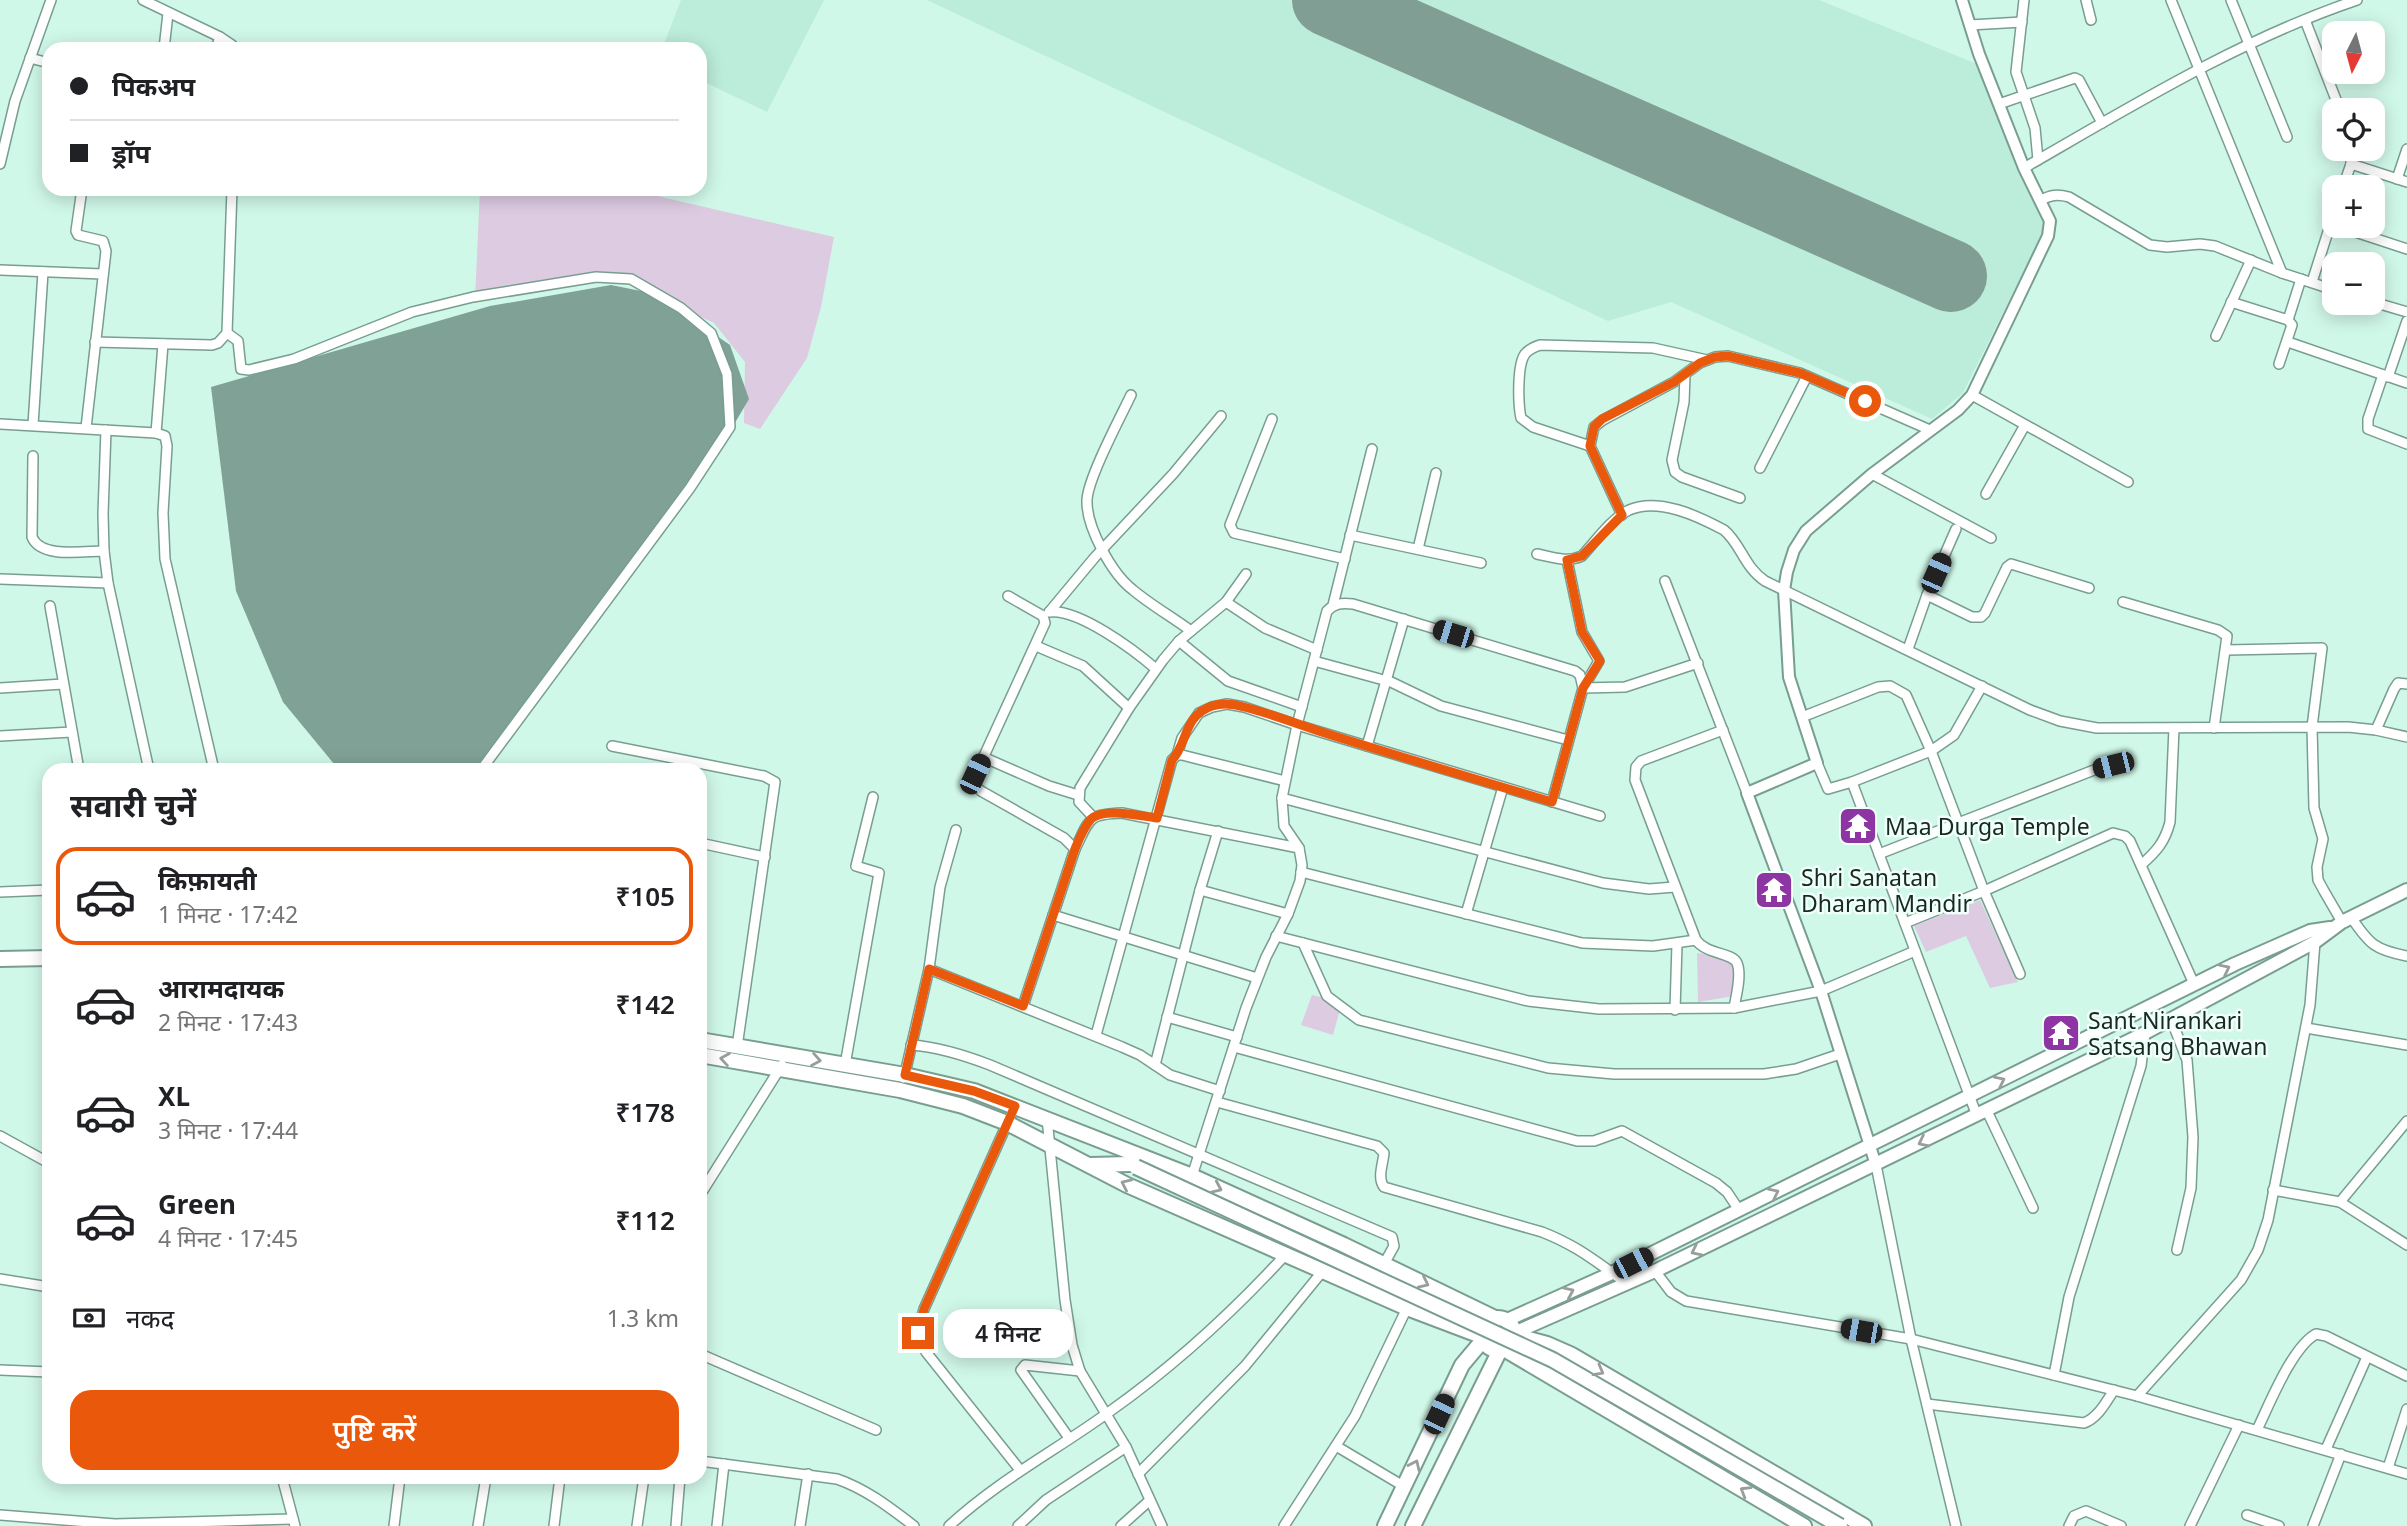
<!DOCTYPE html>
<html lang="hi">
<meta charset="utf-8">
<style>
:root{--surface:#fff;--page:#f2f2f2;--text:#202124;--muted:#757577;--line:#e0e0e0;--accent:#ea580c}
body{margin:0;font-family:"Noto Sans","Noto Sans Devanagari",sans-serif;background:var(--page);color:var(--text);height:100vh;display:flex;flex-direction:column;font-size:26px;white-space:nowrap}
*{box-sizing:border-box;margin:0}
p{font-size:23px;color:var(--muted)}
.icon{flex:none;width:38px;height:38px;fill:none;stroke:currentColor;stroke-width:2;stroke-linecap:round;stroke-linejoin:round}
.map{position:relative;flex:1;overflow:hidden}
.details{position:absolute;left:42px;top:763px;width:665px;height:721px;display:flex;flex-direction:column;background:var(--surface);border-radius:21px;box-shadow:0 4px 18px #0003}
.details>*{flex:none}
.hud{position:absolute;left:42px;top:42px;width:665px;height:154px;border-radius:21px;box-shadow:0 4px 18px #0003;display:grid;align-content:center;height:154px;padding:0 28px;background:var(--surface)}
.needle{width:46px;rotate:186deg}
.tools{position:absolute;left:2322px;top:21px;display:grid;gap:14px}
.tools a{display:grid;place-items:center;width:63px;height:63px;border-radius:14px;background:var(--surface);box-shadow:0 4px 18px #0003;font-size:35px}
.end{position:absolute;width:32px;height:32px;margin:-16px;border:9px solid #ea580c;background:#fff;box-shadow:0 0 0 4px #fff}
.from{border-radius:50%}
.bubble{position:absolute;height:49px;border-radius:21px;background:var(--surface);box-shadow:0 4px 18px #0003;font-size:23px;font-weight:600;line-height:49px;text-align:center}
.car{position:absolute;width:21px;height:42px;margin:-21px -10px;border-radius:9px;box-shadow:0 0 5px 2px #0007;background:linear-gradient(#222 24%,#8ab4d8 0 40%,#222 0 76%,#8ab4d8 0 86%,#222 0)}
.hud b{display:flex;align-items:center;gap:24px;height:66px;font-size:26px}
.hud b+b{border-top:2px solid var(--line)}
.hud i{width:18px;height:18px;background:var(--text)}
ul{padding:0;list-style:none}
li{display:flex;align-items:center;gap:21px;height:98px;margin:0 14px 10px;padding:0 14px;border:4px solid transparent;border-radius:21px}
li div{flex:1}
li b{display:block;font-size:26px}
li em{font-style:normal;font-weight:600}
li.active{border-color:var(--accent)}
li>.icon{width:63px;height:63px;stroke-width:1.5}
h2{padding:0 28px;font-size:32px;line-height:84px}
.pay{display:flex;align-items:center;gap:18px;height:77px;padding:0 28px;font-size:26px}
.pay p{margin-inline-start:auto}
.cta{display:flex;gap:14px;margin-top:auto;padding:14px 28px}
.cta a{flex:1;height:80px;border-radius:21px;background:var(--accent);color:#fff;font-size:28px;font-weight:600;line-height:80px;text-align:center}
.map>svg:first-child{display:block}
</style>
<div class="map">
<svg width="2407" height="1526" viewBox="0 0 2407 1526">
<rect width="100%" height="100%" fill="#d0f8e9"/>
<!-- built -->
<g fill="#bcecda">
<path d="M681 0H824L767 112 700 80V49H662Z"/>
<path d="M927 0H1819L1982 66 2046 226 1963 393 1932 419 1671 302 1608 321Z"/>
</g>
<!-- green -->
<g fill="#ddcbe2">
<path d="M480 189H627L834 237 821 307 807 358 760 429 744 423 745 362 714 323 618 279 475 300Z"/>
<path d="M1980 900 2018 982 1990 988 1966 936 1926 952 1914 926Z"/>
<path d="M1697 953 1738 959 1740 995 1698 1002Z"/>
<path d="M1312 995 1342 1002 1333 1035 1301 1025Z"/>
</g>
<!-- water -->
<path fill="#80a195" d="M611 285 656 294 730 345 749 399 700 482 480 770H339L283 702 236 591 211 387 490 306Z"/>
<g fill="none" stroke-linecap="round" stroke-linejoin="round">
<!-- runway -->
<path stroke="#819e94" stroke-width="72" d="M1328 0 1951 276"/>
<!-- minor casing -->
<g stroke="#799e91" stroke-width="12">
<g id="minor">
<path d="M143 0 220 37 232 45 233 49"/>
<path d="M2024 0 2016 72 2035 128 2038 160"/>
<path d="M2086 0 2091 20"/>
<path d="M2171 0 2282 273"/>
<path d="M2231 0 2287 137"/>
<path d="M2305 20 2340 110"/>
<path d="M1970 25 2022 22"/>
<path d="M164 49 168 13"/>
<path d="M216 49 220 37"/>
<path d="M30 58 49 63"/>
<path d="M1999 104 2075 78 2079 80 2102 123"/>
<path d="M0 164 15 101 51 0"/>
<path d="M2351 164 2407 182"/>
<path d="M2024 168C2130 107 2241 39 2357 0"/>
<path d="M2397 179 2407 149"/>
<path d="M2343 187 2351 164V149"/>
<path d="M82 189 76 231 78 235 103 241 106 251 86 428"/>
<path d="M2041 200C2051 195 2057 194 2069 197L2150 245 2167 247 2200 244 2215 246 2282 273 2334 290"/>
<path d="M2337 226 2407 249"/>
<path d="M0 270 103 274"/>
<path d="M2312 282 2334 213"/>
<path d="M2231 302 2288 320 2292 325 2279 364"/>
<path d="M2373 302 2407 312"/>
<path d="M2288 320 2301 279"/>
<path d="M227 333 238 341 241 369 249 370 294 359 412 312 473 297 596 277 631 279 681 308 711 333 727 374 730 427 690 488 481 770"/>
<path d="M2216 336 2251 260"/>
<path d="M95 342 212 345 218 343 227 333 232 189"/>
<path d="M2288 342 2407 383"/>
<path d="M1685 375 1684 402 1672 460 1675 472 1682 477 1740 498"/>
<path d="M2383 375 2368 419V429L2407 444"/>
<path d="M2388 377 2407 321"/>
<path d="M1131 395C1120 418 1088 478 1087 500 1086 527 1112 574 1133 590 1151 605 1172 617 1191 631"/>
<path d="M1972 395 2128 482"/>
<path d="M1272 419 1230 525 1234 533 1345 559"/>
<path d="M0 424 156 433 165 436 167 446 163 513 165 559 214 770"/>
<path d="M33 425 43 272"/>
<path d="M106 430 103 514 104 551 108 583 149 770"/>
<path d="M156 433 163 344"/>
<path d="M1590 446 1533 427 1521 418C1518 404 1517 365 1525 354 1529 349 1534 347 1540 345L1653 348 1707 360"/>
<path d="M33 456 32 537C41 559 84 551 104 551"/>
<path d="M1760 468 1807 376"/>
<path d="M1872 474 1991 538"/>
<path d="M1986 494 2025 425"/>
<path d="M1622 515 1590 446 1594 427 1603 420 1674 382 1700 363 1715 357 1728 356 1800 373 1930 430"/>
<path d="M1350 535 1481 563"/>
<path d="M1418 549 1436 473"/>
<path d="M1537 554C1552 557 1567 563 1582 556 1596 541 1611 519 1629 510 1658 497 1698 516 1724 530 1741 544 1744 567 1765 581L2030 710 2060 721 2097 728 2348 727 2376 730 2407 737"/>
<path d="M1567 560 1582 632 1599 661 1583 688 1625 687 1698 663"/>
<path d="M0 579 108 583"/>
<path d="M1665 581 1747 793"/>
<path d="M1927 595 1972 617H1981L1985 613 2007 567 2011 564 2089 588"/>
<path d="M1008 596 1043 616 1045 623 973 780 975 786 981 791 1064 838 1075 849 1023 1006"/>
<path d="M1226 602 1265 628 1317 650"/>
<path d="M2123 602 2218 630 2227 636 2214 728"/>
<path d="M1333 605 1372 449"/>
<path d="M50 606 79 770"/>
<path d="M1050 611 1095 557 1173 474 1221 416"/>
<path d="M1049 612C1078 608 1134 650 1156 669"/>
<path d="M1179 641 1228 681 1302 707"/>
<path d="M1036 646 1083 666 1129 708"/>
<path d="M1908 649 1927 595 1956 529"/>
<path d="M2227 650 2322 648 2312 727 2314 808 2323 839 2317 867 2318 880 2324 891 2342 922"/>
<path d="M1314 661 1391 682 1441 706 1568 740"/>
<path d="M0 688 63 684"/>
<path d="M1802 717 1878 687 1890 686 1906 695 1931 751 1954 735 1982 686"/>
<path d="M1723 730 1641 761 1636 767 1635 780 1696 940C1707 955 1732 952 1737 963 1742 975 1736 996 1734 1008"/>
<path d="M2376 730 2394 689 2398 683 2407 684"/>
<path d="M0 736 72 732"/>
<path d="M612 746 764 776 775 782 737 1047"/>
<path d="M1367 746 1404 619"/>
<path d="M1177 755 1182 738 1199 713 1212 707 1227 704 1244 707 1297 725 1600 816"/>
<path d="M983 757 1049 786 1078 795"/>
<path d="M1817 763 1828 789 1852 782 1977 1116"/>
<path d="M1852 782 1931 751 1984 891 2020 974"/>
<path d="M1282 798 1603 883 1649 889 1675 887"/>
<path d="M1093 817 1079 802 1080 788 1129 708 1163 660 1179 641 1226 602 1246 574"/>
<path d="M700 843 765 857"/>
<path d="M1075 849C1090 819 1087 814 1122 813L1299 848"/>
<path d="M1879 854 2094 770 2113 765"/>
<path d="M2141 865C2156 852 2165 842 2170 822L2174 728"/>
<path d="M1301 872 1582 943 1653 946 1696 940"/>
<path d="M1200 890 1288 914"/>
<path d="M0 892 49 890"/>
<path d="M1466 914 1503 787"/>
<path d="M1053 915 1257 978"/>
<path d="M2351 917C2369 944 2375 950 2407 956"/>
<path d="M1905 923 1984 891 2113 833 2125 836 2130 841 2194 984"/>
<path d="M1276 936 1528 1001 1599 1009 1734 1008 1821 991 1915 951"/>
<path d="M1303 943 1327 996 1359 1020 1548 1068 1614 1074H1764L1796 1069 1840 1054"/>
<path d="M929 969 1122 1047 1140 1055 1170 1075 1220 1091"/>
<path d="M1675 1010 1677 944"/>
<path d="M1167 1017 1237 1037"/>
<path d="M2171 1019 2187 1060 2193 1137 2191 1188 2177 1250"/>
<path d="M2306 1028 2407 1045"/>
<path d="M1096 1035 1172 760 1177 755H1182L1285 781"/>
<path d="M911 1045C939 1047 964 1055 990 1065L1392 1237 1394 1246 1384 1264"/>
<path d="M1234 1047 1577 1141H1594L1622 1131 1716 1183 1727 1192 1739 1210"/>
<path d="M845 1065 879 873 856 866 873 797"/>
<path d="M1155 1065 1200 890 1218 831"/>
<path d="M904 1078 929 969 940 887 956 830"/>
<path d="M1217 1102 1377 1146 1384 1153C1383 1164 1377 1178 1384 1187L1542 1232C1578 1246 1596 1262 1628 1284"/>
<path d="M1015 1106 924 1309C919 1326 916 1337 926 1352L1020 1470"/>
<path d="M1987 1111 2033 1208"/>
<path d="M1047 1118 1065 1300 1072 1345 1080 1371 1126 1447 1162 1526"/>
<path d="M0 1136 49 1163"/>
<path d="M1876 1165 1911 1339 1956 1526"/>
<path d="M1192 1176 1246 1008 1266 957 1288 914 1300 881 1302 865 1299 848 1284 826 1282 798 1297 725 1327 611C1335 603 1341 603 1353 604L1575 671 1580 675 1583 688 1552 802"/>
<path d="M2273 1190 2340 1202 2407 1121"/>
<path d="M700 1195 782 1065"/>
<path d="M2340 1202 2407 1245"/>
<path d="M1655 1271 1671 1292 1686 1301 1911 1339 2137 1396 2407 1474"/>
<path d="M0 1279 49 1287"/>
<path d="M700 1354 876 1430"/>
<path d="M0 1370 49 1372"/>
<path d="M2054 1375 2069 1297 2141 1066 2145 1033"/>
<path d="M2137 1396 2241 1280 2258 1250 2268 1220 2310 1005 2315 942"/>
<path d="M1927 1404 2084 1423C2098 1418 2106 1402 2114 1390"/>
<path d="M2257 1430C2269 1405 2292 1347 2316 1334L2326 1336 2407 1376"/>
<path d="M1069 1438 1021 1370 1025 1365 1080 1371"/>
<path d="M1336 1446 1405 1487"/>
<path d="M2326 1449 2367 1357"/>
<path d="M700 1461 837 1479C866 1489 889 1507 914 1526"/>
<path d="M2388 1468 2407 1409"/>
<path d="M1138 1474 1245 1366 1322 1272"/>
<path d="M282 1477 295 1526"/>
<path d="M0 1515 115 1524 293 1519"/>
<path d="M2247 1515 2279 1526"/>
<path d="M394 1526 400 1477"/>
<path d="M478 1526 486 1477"/>
<path d="M554 1526 560 1477"/>
<path d="M637 1526 644 1477"/>
<path d="M676 1526 680 1477"/>
<path d="M717 1526 724 1464"/>
<path d="M800 1526 808 1474"/>
<path d="M949 1526C999 1480 1055 1451 1109 1412 1174 1366 1233 1312 1287 1253"/>
<path d="M1018 1526 1046 1500 1126 1447"/>
<path d="M1121 1526 1149 1501"/>
<path d="M1284 1526 1355 1416 1407 1308"/>
<path d="M2069 1526 2074 1516 2086 1511 2121 1526"/>
<path d="M2190 1526 2239 1425"/>
<path d="M2313 1526 2341 1454"/>
</g>
</g>
<!-- tertiary casing -->
<g stroke="#799e91" stroke-width="14">
<path id="tertiary" d="M1876 1165 1821 991 1747 793 1817 763 1789 677 1784 590 1787 572 1794 550 1806 531 1872 474 1958 410 1972 395 2048 236 2050 221 2024 168 1979 54 1962 0"/>
</g>
<!-- secondary casing -->
<g stroke="#799e91" stroke-width="16">
<g id="secondary">
<path d="M1507 1320 1612 1273 2235 964 2310 931 2330 928"/>
<path d="M1514 1333 1655 1271 2145 1033 2315 942 2342 922 2407 890"/>
</g>
</g>
<!-- primary casing -->
<g stroke="#799e91" stroke-width="18">
<g id="primary">
<path d="M0 959 49 958"/>
<path d="M700 1040 905 1075 974 1091 1192 1176 1344 1245 1495 1318"/>
<path d="M700 1055 900 1090 963 1106 1007 1123 1127 1185 1407 1308 1481 1336"/>
<path d="M1090 1165 1130 1164"/>
<circle cx="1498" cy="1334" r="16"/>
<path d="M1514 1335 1547 1344 1572 1355 1864 1526"/>
<path d="M1504 1349 1804 1526"/>
<path d="M1385 1526 1462 1365 1483 1340"/>
<path d="M1413 1526 1500 1350"/>
</g>
</g>
<!-- minor -->
<use href="#minor" stroke="#fff" stroke-width="9"/>
<!-- tertiary -->
<use href="#tertiary" stroke="#fff" stroke-width="10"/>
<!-- secondary -->
<use href="#secondary" stroke="#fff" stroke-width="12"/>
<!-- primary -->
<use href="#primary" stroke="#fff" stroke-width="14"/>
<!-- primary-bridge casing -->
<g stroke="#799e91" stroke-width="18" stroke-linecap="butt">
<path id="primary-bridge" d="M1136 1167 1553 1360 1840 1526"/>
</g>
<!-- primary-bridge -->
<use href="#primary-bridge" stroke="#fff" stroke-width="14"/>
</g>
<!-- one-way arrows -->
<defs><path id="oneway-chevron" d="M-2-3.5L2.5 0L-2 3.5" fill="none" stroke-width="1.6" stroke-linecap="round" stroke-linejoin="round" transform="scale(1.75)"/></defs>
<g stroke="#989e9c">
<use href="#oneway-chevron" transform="translate(2225 969) rotate(-26)"/>
<use href="#oneway-chevron" transform="translate(725 1059) rotate(-171)"/>
<use href="#oneway-chevron" transform="translate(816 1060) rotate(10)"/>
<use href="#oneway-chevron" transform="translate(2000 1081) rotate(-26)"/>
<use href="#oneway-chevron" transform="translate(1923 1142) rotate(154)"/>
<use href="#oneway-chevron" transform="translate(1126 1184) rotate(-155)"/>
<use href="#oneway-chevron" transform="translate(1217 1188) rotate(24)"/>
<use href="#oneway-chevron" transform="translate(1774 1193) rotate(-26)"/>
<use href="#oneway-chevron" transform="translate(1696 1251) rotate(154)"/>
<use href="#oneway-chevron" transform="translate(1424 1283) rotate(25)"/>
<use href="#oneway-chevron" transform="translate(1569 1292) rotate(-24)"/>
<use href="#oneway-chevron" transform="translate(1599 1371) rotate(29)"/>
<use href="#oneway-chevron" transform="translate(1415 1465) rotate(-65)"/>
<use href="#oneway-chevron" transform="translate(1745 1491) rotate(-149)"/>
</g>
<g fill="none" stroke-linecap="round" stroke-linejoin="round">
<!-- route -->
<path stroke="#ea580c" stroke-width="9" d="M918 1333 924 1309 1015 1106 974 1091 905 1075 929 969 1023 1006 1075 849C1079 839 1084 827 1091 819 1104 807 1140 816 1157 818L1172 760C1188 743 1183 716 1212 706 1222 703 1234 704 1244 707 1273 714 1302 726 1331 735 1404 758 1478 780 1552 802L1583 688 1600 661 1582 632 1567 560 1582 556 1622 515 1590 446 1594 427 1602 419 1674 382 1700 363 1715 357 1728 356 1800 373 1865 401"/>
</g>
<!-- icons -->
<defs>
<g id="temple-square" transform="scale(2.0125)"><rect x="-9" y="-9" width="18" height="18" rx="4" fill="#8d36a3" stroke="#effff9"/><path d="M0-6L5-2H3V0L6.5 2.5H4V6H1.5V3h-3V6H-4V2.5H-6.5L-3 0V-2H-5Z" fill="#fff"/></g>
</defs>
<g fill-rule="evenodd">
<use href="#temple-square" x="1858" y="826"/>
<use href="#temple-square" x="1774" y="890"/>
<use href="#temple-square" x="2061" y="1033"/>
</g>
<g text-anchor="middle" dominant-baseline="central" stroke-width="5" stroke-linejoin="round" paint-order="stroke">
<!-- poi labels -->
<g font-size="23" fill="#192823" stroke="#effff9" text-anchor="start">
<text x="1885" y="826">Maa Durga Temple</text>
<text x="1801" y="877">Shri Sanatan<tspan x="1801" dy="26">Dharam Mandir</tspan></text>
<text x="2088" y="1020">Sant Nirankari<tspan x="2088" dy="26">Satsang Bhawan</tspan></text>
</g>
</g>
</svg>
<div class="tools">
<a><svg class="needle" viewBox="-14 -14 28 28"><path d="M0-13l5 13h-10z" fill="#e53935"/><path d="M0 13l5-13h-10z" fill="#757577"/></svg></a>
<a><svg class="icon" aria-label="locate" viewBox="0 0 24 24"><circle cx="12" cy="12" r="6"/><path d="M12 2v4M12 18v4M2 12h4M18 12h4"/></svg></a>
<a>+</a>
<a>−</a>
</div>
<i class="end from" style="left:1865px;top:401px"></i>
<i class="end" style="left:918px;top:1333px"></i>
<div class="bubble" style="left:943px;top:1309px;width:130px">4 मिनट</div>
<i class="car" style="left:1936px;top:573px;rotate:24deg"></i>
<i class="car" style="left:1453px;top:634px;rotate:287deg"></i>
<i class="car" style="left:2113px;top:765px;rotate:256deg"></i>
<i class="car" style="left:975px;top:774px;rotate:25deg"></i>
<i class="car" style="left:1633px;top:1263px;rotate:63deg"></i>
<i class="car" style="left:1861px;top:1331px;rotate:280deg"></i>
<i class="car" style="left:1439px;top:1414px;rotate:25deg"></i>
<div class="hud">
<b><i class="from"></i>पिकअप</b>
<b><i></i>ड्रॉप</b>
</div>
<section class="details">
<h2>सवारी चुनें</h2>
<ul>
<li class="active"><svg class="icon" aria-label="car" viewBox="0 0 24 24"><path d="M5 17H2v-5l4-1 3-4h7l3 4 3 1v5h-3M9 17h6M6 11h13"/><circle cx="7" cy="17" r="2"/><circle cx="17" cy="17" r="2"/></svg><div><b>किफ़ायती</b><p>1 मिनट · 17:42</p></div><em>₹105</em></li>
<li><svg class="icon" aria-label="car" viewBox="0 0 24 24"><path d="M5 17H2v-5l4-1 3-4h7l3 4 3 1v5h-3M9 17h6M6 11h13"/><circle cx="7" cy="17" r="2"/><circle cx="17" cy="17" r="2"/></svg><div><b>आरामदायक</b><p>2 मिनट · 17:43</p></div><em>₹142</em></li>
<li><svg class="icon" aria-label="car" viewBox="0 0 24 24"><path d="M5 17H2v-5l4-1 3-4h7l3 4 3 1v5h-3M9 17h6M6 11h13"/><circle cx="7" cy="17" r="2"/><circle cx="17" cy="17" r="2"/></svg><div><b>XL</b><p>3 मिनट · 17:44</p></div><em>₹178</em></li>
<li><svg class="icon" aria-label="car" viewBox="0 0 24 24"><path d="M5 17H2v-5l4-1 3-4h7l3 4 3 1v5h-3M9 17h6M6 11h13"/><circle cx="7" cy="17" r="2"/><circle cx="17" cy="17" r="2"/></svg><div><b>Green</b><p>4 मिनट · 17:45</p></div><em>₹112</em></li>
</ul>
<div class="pay"><svg class="icon" aria-label="cash" viewBox="0 0 24 24"><path d="M3 7h18v10H3z"/><circle cx="12" cy="12" r="2"/></svg>नकद<p>1.3 km</p></div>
<div class="cta"><a>पुष्टि करें</a></div>
</section>
</div>
